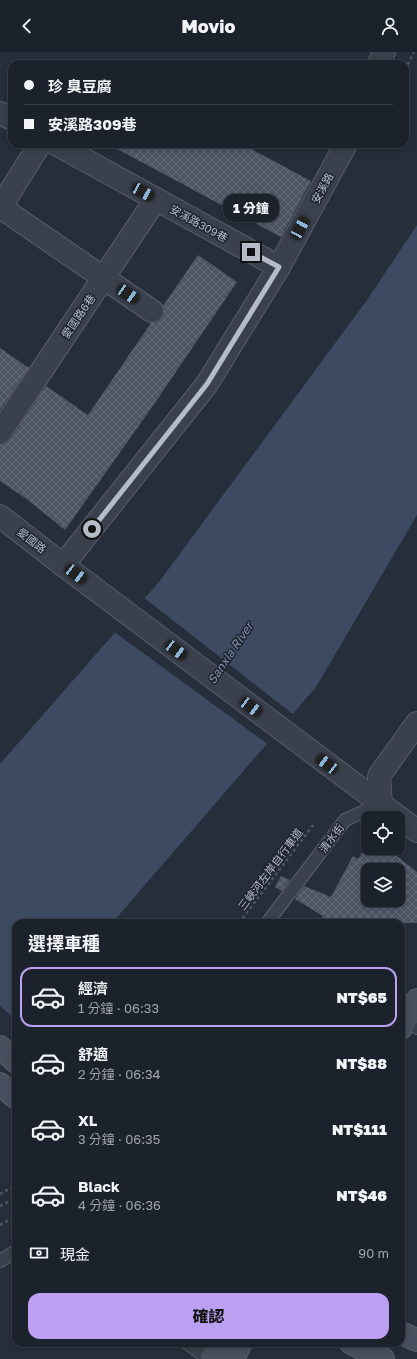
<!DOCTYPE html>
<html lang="zh-TW">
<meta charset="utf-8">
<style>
:root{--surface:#1c222c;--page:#292f38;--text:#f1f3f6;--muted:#a0a4a9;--line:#3a3f48;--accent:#bca0f2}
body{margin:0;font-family:"Golos Text","Noto Sans TC",sans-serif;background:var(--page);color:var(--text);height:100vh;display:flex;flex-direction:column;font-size:15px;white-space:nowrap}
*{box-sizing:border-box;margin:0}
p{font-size:13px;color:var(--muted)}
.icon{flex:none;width:22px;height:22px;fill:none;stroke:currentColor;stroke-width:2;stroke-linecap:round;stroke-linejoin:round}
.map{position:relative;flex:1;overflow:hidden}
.details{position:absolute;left:12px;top:867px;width:393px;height:428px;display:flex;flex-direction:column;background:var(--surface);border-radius:12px;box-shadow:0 2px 6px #0003,0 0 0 1px var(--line)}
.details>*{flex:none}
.top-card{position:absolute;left:8px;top:8px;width:401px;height:88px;border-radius:12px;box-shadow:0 2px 6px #0003,0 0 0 1px var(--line);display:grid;align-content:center;height:88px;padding:0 16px;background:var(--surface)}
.controls{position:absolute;left:361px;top:759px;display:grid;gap:8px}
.controls a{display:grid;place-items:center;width:44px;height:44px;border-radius:8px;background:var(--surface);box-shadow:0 2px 6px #0003,0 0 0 1px var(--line);font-size:20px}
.end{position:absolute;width:18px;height:18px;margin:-9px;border:5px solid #b6bbc7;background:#111;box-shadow:0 0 0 2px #111}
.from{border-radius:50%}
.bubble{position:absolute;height:28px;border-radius:12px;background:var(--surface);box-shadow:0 2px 6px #0003,0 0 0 1px var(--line);font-size:13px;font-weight:800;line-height:28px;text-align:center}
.car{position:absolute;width:12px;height:24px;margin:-12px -6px;border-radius:5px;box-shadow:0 0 3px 1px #0007;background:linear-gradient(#222 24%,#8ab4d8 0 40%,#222 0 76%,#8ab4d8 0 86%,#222 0)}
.top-card b{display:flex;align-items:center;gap:14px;height:38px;font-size:15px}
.top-card b+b{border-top:1px solid var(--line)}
.top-card i{width:10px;height:10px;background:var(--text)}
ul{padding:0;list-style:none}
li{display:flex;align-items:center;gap:12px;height:60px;margin:0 8px 6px;padding:0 8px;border:2px solid transparent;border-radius:12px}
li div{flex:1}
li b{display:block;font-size:15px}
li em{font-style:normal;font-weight:800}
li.on{border-color:var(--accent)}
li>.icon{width:36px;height:36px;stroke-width:1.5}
h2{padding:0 16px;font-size:18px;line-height:48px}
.pay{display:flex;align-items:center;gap:10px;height:44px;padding:0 16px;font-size:15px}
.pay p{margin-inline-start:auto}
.cta{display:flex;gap:8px;margin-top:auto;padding:8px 16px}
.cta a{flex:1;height:46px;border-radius:12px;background:var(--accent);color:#111;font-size:16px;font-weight:800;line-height:46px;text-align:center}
header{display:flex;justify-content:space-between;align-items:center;height:52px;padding:0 16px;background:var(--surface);font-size:18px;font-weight:800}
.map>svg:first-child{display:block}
</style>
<header><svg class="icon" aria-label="back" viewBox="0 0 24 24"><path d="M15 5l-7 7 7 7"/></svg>Movio<svg class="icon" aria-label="person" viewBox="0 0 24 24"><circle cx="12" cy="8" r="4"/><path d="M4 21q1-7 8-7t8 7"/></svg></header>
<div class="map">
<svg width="417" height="1307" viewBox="0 0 417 1307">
<defs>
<pattern id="building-cross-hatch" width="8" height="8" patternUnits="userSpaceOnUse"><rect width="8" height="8" fill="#4d5464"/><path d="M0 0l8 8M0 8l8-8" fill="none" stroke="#646b79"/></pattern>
</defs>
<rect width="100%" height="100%" fill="#262e3b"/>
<!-- water -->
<path fill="#3d4a62" d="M417 173V463L316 635 112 871H16V982L0 1001V712L159 530 367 248Z"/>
<!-- pier -->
<g fill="#262e3b">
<path d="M143 545 294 663 269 693 113 579Z"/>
<path d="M0 954 16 968V985L0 1003Z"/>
</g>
<!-- building -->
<g fill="url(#building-cross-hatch)" fill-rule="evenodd">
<path d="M108 92H242L311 129 281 185Z"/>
<path d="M198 203 237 230 150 358 65 478 28 448 0 429V393L6 392 10 388 46 334 88 363 151 271 158 270 162 266 164 260 163 254Z"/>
<path d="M0 296 29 316 0 358Z"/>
<path d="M365 796H387L417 820V871H319L323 864 295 847 304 834 331 845 353 804 358 807ZM368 818H398V848H368Z"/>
<path d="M281 824 290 828 282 839 275 835Z"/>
</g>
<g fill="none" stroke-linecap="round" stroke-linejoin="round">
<!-- lane casing -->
<g stroke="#585e6a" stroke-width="14">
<g id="lane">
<path d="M267 871 345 768 381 752"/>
<path d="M405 968 417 976"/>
<path d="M0 1209 16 1199"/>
<path d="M188 1292 209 1307"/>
</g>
</g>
<!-- street casing -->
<g stroke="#585e6a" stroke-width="24">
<g id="street">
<path d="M379 12 384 0"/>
<path d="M0 61 12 67"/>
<path d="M56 92 279 215"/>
<path d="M0 155 152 259"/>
<path d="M0 156 40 92"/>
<path d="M0 381 156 147"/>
<path d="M0 464 63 513 417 779"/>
<path d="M63 513 207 332 279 215 346 92"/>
<path d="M381 752 379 724 417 671"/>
</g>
</g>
<!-- secondary casing -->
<g stroke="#585e6a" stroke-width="24">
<g id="secondary">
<path d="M401 976 417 948"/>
<path d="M0 995 16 1010"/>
<path d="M0 1032 16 1046"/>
<path d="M401 1281 417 1288"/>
<path d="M351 1291 383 1307"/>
<path d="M212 1307 221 1291"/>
<path d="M233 1307 241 1291"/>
</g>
</g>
<!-- path -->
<g stroke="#4a595e" stroke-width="2.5" stroke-dasharray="3 3" stroke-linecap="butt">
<path d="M405 18 414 0"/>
<path d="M239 871 314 772"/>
<path d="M0 1142 16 1133"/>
<path d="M0 1154 16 1146"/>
<path d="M0 1173 16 1164"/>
</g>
<!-- lane -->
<use href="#lane" stroke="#3a404c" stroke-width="12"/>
<!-- street -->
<use href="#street" stroke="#3a404c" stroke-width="22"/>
<!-- secondary -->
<use href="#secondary" stroke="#484f5e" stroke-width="22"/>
</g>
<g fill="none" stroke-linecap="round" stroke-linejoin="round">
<!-- route -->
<path stroke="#b6bbc7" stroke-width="5" d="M92 477 207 332 279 215 251 200"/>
</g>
<g text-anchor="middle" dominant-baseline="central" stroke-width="3" stroke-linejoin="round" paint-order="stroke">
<!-- street labels -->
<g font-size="11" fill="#b6bbc7" stroke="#1f2531">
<text transform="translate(322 136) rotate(-61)">安溪路</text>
<text transform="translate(199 171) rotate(29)">安溪路309巷</text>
<text transform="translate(78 264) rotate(-56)">愛國路6巷</text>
<text transform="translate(32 488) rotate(38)">愛國路</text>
<text transform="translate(331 786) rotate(-53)">清水街</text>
<text transform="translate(270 817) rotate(-53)">三峽河左岸自行車道</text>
</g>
<!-- water labels -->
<g font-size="12" font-style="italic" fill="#808fab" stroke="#1f2531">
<text transform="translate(230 601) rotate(-56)">Sanxia River</text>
</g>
</g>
</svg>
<div class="controls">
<a><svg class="icon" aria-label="locate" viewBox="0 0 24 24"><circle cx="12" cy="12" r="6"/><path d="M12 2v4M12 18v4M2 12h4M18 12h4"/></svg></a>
<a><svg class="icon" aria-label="layers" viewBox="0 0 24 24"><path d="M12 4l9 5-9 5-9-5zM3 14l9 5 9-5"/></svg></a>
</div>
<i class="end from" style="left:92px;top:477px"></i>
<i class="end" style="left:251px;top:200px"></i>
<div class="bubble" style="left:223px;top:142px;width:56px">1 分鐘</div>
<i class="car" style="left:143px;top:140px;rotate:119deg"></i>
<i class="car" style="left:300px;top:176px;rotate:29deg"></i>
<i class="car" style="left:128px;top:242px;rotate:124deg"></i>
<i class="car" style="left:76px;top:522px;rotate:127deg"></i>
<i class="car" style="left:176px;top:598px;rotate:127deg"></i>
<i class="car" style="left:251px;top:655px;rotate:127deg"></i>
<i class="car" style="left:327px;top:712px;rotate:307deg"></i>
<div class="top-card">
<b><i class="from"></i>珍 臭豆腐</b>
<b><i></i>安溪路309巷</b>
</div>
<section class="details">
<h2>選擇車種</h2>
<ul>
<li class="on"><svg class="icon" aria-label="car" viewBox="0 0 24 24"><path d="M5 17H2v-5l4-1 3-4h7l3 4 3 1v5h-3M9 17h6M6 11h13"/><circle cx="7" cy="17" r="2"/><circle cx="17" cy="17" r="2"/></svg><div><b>經濟</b><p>1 分鐘 · 06:33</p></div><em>NT$65</em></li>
<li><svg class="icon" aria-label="car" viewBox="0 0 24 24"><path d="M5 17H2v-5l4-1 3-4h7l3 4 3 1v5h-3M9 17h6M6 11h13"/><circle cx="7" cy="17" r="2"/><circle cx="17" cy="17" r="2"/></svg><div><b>舒適</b><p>2 分鐘 · 06:34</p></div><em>NT$88</em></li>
<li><svg class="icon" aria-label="car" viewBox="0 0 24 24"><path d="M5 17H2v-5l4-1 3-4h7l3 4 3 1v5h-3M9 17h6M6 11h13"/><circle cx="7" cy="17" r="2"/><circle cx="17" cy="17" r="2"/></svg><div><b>XL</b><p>3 分鐘 · 06:35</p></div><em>NT$111</em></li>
<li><svg class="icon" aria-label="car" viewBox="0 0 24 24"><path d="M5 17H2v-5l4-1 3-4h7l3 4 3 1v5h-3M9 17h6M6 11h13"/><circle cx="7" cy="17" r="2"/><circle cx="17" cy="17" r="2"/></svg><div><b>Black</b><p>4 分鐘 · 06:36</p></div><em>NT$46</em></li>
</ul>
<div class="pay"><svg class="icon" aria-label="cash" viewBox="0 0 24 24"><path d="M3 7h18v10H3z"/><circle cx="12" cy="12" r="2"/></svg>現金<p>90 m</p></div>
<div class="cta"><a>確認</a></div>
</section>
</div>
